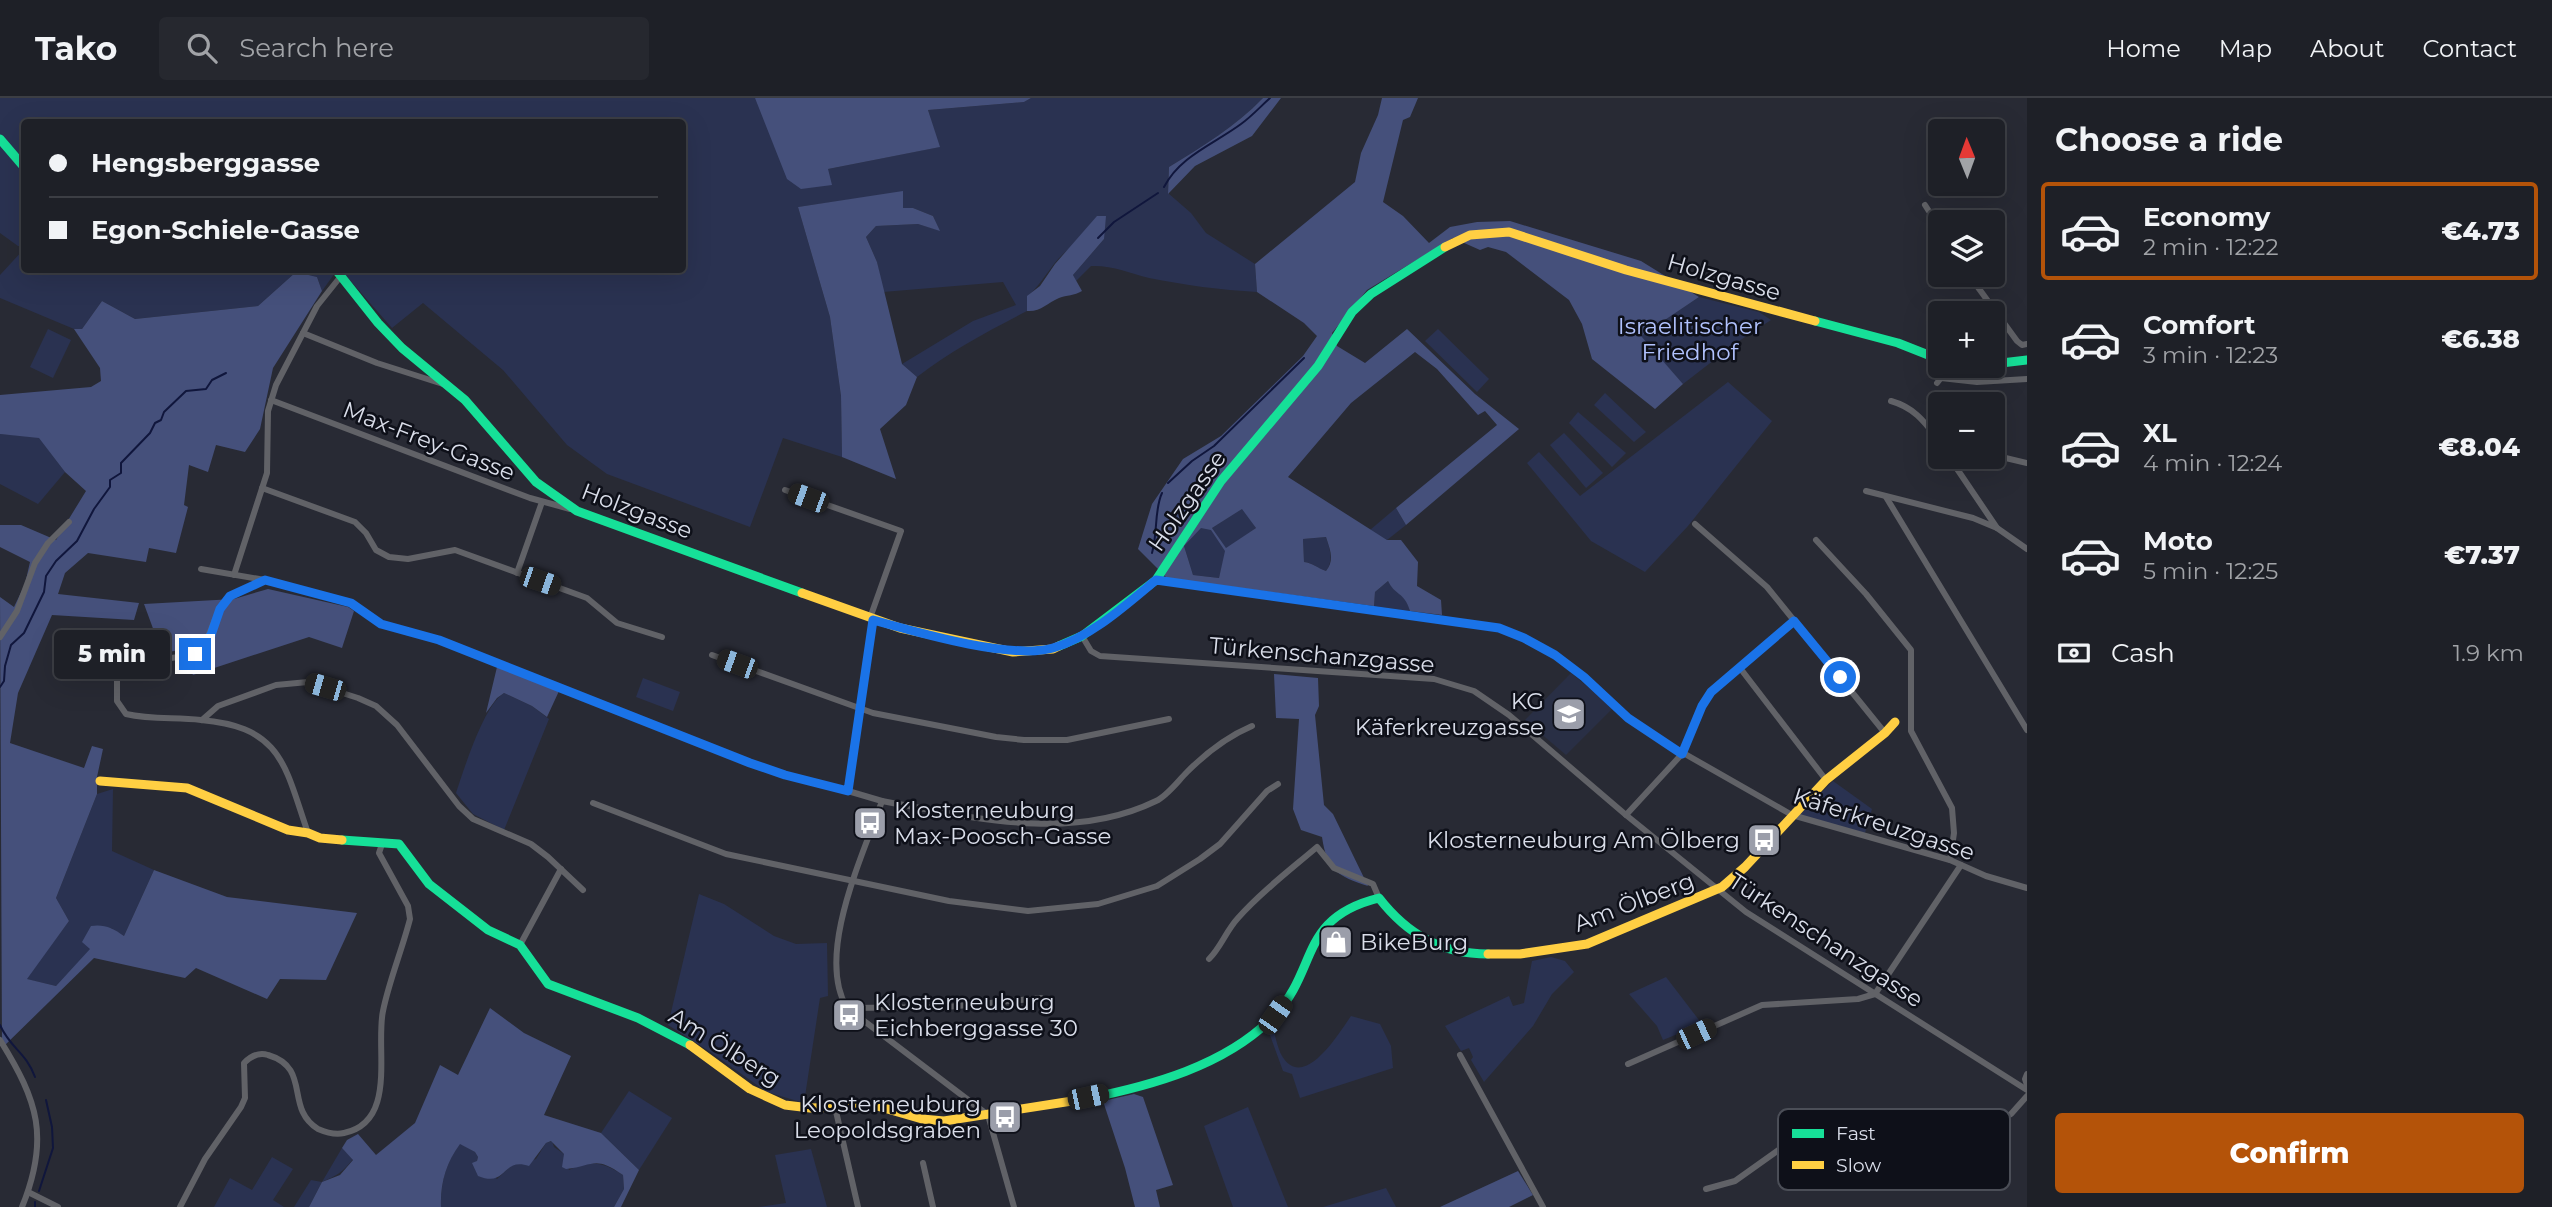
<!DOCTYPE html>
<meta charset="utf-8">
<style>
:root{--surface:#1e2027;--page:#26282f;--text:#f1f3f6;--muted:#a1a3a7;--line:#3c3e44;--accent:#b45309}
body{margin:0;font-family:Montserrat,sans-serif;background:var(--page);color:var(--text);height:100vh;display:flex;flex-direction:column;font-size:26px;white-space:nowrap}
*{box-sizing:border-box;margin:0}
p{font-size:23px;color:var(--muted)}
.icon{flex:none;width:38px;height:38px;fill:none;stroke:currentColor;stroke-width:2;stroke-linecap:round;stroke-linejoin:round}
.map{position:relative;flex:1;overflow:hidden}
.panel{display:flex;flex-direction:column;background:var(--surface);width:525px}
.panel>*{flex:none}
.guide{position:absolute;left:21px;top:21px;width:665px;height:154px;border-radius:7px;box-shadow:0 7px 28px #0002,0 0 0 2px var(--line);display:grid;align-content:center;height:154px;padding:0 28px;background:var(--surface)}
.needle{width:46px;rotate:359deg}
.tools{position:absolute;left:1928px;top:21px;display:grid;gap:14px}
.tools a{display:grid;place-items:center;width:77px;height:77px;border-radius:7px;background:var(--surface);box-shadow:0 7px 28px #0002,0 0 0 2px var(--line);font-size:35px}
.end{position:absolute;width:32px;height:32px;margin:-16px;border:9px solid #1a73e8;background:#fff;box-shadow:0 0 0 4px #fff}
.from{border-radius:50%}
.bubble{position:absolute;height:49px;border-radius:7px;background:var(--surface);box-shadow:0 7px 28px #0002,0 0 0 2px var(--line);font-size:23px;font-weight:800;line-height:49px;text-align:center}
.car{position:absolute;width:21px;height:42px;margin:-21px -10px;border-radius:9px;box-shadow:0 0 5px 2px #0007;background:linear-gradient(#222 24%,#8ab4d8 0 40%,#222 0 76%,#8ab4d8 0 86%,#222 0)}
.guide b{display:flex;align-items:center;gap:24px;height:66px;font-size:26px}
.guide b+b{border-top:2px solid var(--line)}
.guide i{width:18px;height:18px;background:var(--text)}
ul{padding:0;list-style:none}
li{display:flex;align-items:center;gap:21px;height:98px;margin:0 14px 10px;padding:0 14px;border:4px solid transparent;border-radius:7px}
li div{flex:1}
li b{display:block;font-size:26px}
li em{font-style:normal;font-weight:800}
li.active{border-color:var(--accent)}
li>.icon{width:63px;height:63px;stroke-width:1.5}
h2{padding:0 28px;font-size:32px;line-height:84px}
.pay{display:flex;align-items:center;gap:18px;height:77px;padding:0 28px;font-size:26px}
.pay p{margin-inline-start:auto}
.cta{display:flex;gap:14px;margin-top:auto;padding:14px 28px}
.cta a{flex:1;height:80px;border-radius:7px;background:var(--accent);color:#fff;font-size:28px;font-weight:800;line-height:80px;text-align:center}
header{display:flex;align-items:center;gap:42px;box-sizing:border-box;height:98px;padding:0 35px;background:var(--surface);border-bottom:2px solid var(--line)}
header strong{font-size:33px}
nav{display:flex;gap:38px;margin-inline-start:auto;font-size:24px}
.search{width:490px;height:63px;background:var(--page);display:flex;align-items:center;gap:18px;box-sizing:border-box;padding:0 24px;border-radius:7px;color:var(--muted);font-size:26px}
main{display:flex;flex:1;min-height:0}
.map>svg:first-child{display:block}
</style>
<header>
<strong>Tako</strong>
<div class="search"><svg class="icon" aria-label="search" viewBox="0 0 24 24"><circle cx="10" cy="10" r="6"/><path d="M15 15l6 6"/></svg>Search here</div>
<nav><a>Home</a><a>Map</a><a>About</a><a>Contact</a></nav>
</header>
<main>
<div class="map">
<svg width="2027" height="1109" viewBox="0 0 2027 1109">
<rect width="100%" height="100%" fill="#282a34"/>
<!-- built -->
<path fill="#292f45" d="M1571 575 1613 610 1566 657 1525 622Z"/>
<!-- green -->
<g fill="#2a3251">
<path d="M0 0H755L828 71 939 49 928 12 1024 4 1031 0H1263C1235 29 1203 48 1169 69L1168 95 1191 115 1206 135 1255 166 1257 194C1221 192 1184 187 1149 180 1130 175 1111 167 1091 168L1076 183 1073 177 1104 141C1095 143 1080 143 1072 149 1054 160 1044 184 1028 198L1027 213C988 233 952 252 917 279L902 266 973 223 1016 207 1003 184 883 194 877 164 866 139 876 128 918 126 939 132 933 118 913 110H903V94L798 109 830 219 841 298 842 359 783 340 750 429 607 376 567 347 503 272 423 205 392 230 341 172H682V24H24V61L0 37Z"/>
<path d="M0 46 24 74V148H18L0 135Z"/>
<path d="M24 151V172H332L335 175 322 193 317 179 296 174 258 208 135 221 102 203 82 231H74L0 200V177Z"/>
<path d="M1699 199 1759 214 1771 222 1736 245 1683 286 1640 238Z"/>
<path d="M48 231 71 242 53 280 30 269Z"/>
<path d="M1438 231 1489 281 1477 294 1425 243Z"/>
<path d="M1728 284 1772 323 1688 428 1645 474 1591 443 1527 365 1539 354 1580 398Z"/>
<path d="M1605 295 1646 334 1634 344 1594 307Z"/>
<path d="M1578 314 1626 355 1612 369 1569 325Z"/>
<path d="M1564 335 1603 375 1586 390 1550 347Z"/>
<path d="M0 336 39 339 65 374 38 406 0 386Z"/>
<path d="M1243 410 1256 430 1226 451 1212 430Z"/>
<path d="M1396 410 1406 427 1387 442 1370 432Z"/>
<path d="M1201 429 1211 431 1226 453 1219 480 1193 477 1184 448Z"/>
<path d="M1326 439C1330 452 1334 462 1326 473 1316 470 1314 465 1304 464L1303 441Z"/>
<path d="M1388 483C1395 497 1405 493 1410 513L1374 508 1375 494Z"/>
<path d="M643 580 680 594 673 613 636 599Z"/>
<path d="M504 595 532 608 549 621 504 732 473 716 456 695C464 671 484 607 504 595Z"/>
<path d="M1833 683 1872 711 1865 735 1799 717Z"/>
<path d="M113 691 112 753 154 772 124 838 111 830 56 888 26 881 69 823 56 800 97 696Z"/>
<path d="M699 796 724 806 774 838 796 846 827 845 828 898 820 900 804 1005 767 994 709 953 668 927Z"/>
<path d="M1551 859 1565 863 1574 874 1552 896 1533 928 1484 984 1471 962 1473 959 1469 950 1461 953 1445 928 1509 898 1513 908 1524 905 1532 863Z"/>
<path d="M1666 879 1702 926 1663 942 1657 928 1629 896Z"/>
<path d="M1351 918 1380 926 1391 948 1393 970 1300 1000 1292 976 1283 973 1267 929 1272 926C1275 936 1277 949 1282 958 1304 994 1339 935 1351 918Z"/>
<path d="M629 993 672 1020 639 1072 601 1035Z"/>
<path d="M1248 1009 1288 1109H1233L1204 1028Z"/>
<path d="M552 1043 554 1049 564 1056 569 1072C590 1061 605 1065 623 1077L624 1091 614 1109H441C440 1086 446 1065 460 1045L475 1054 478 1059 477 1063 497 1081 512 1067 536 1061 546 1045Z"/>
<path d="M342 1050 353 1061C343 1074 336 1078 322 1084L309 1109H294L311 1082 322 1084Z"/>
<path d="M811 1051 827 1109H758L786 1105 775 1057Z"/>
<path d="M272 1059 293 1071 273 1102 284 1109H214L230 1080 252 1092Z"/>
<path d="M1386 1090 1396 1109H1323Z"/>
</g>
<!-- forest -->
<g fill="#45507b" fill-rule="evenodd">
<path d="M755 0H1031L1024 4 928 12 940 49 828 71 832 87 801 91 787 81Z"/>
<path d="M1263 0H1281L1252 38 1195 68 1168 96 1169 69C1203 48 1235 29 1263 0Z"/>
<path d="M1382 0H1418L1410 19 1403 22 1383 104 1403 118 1429 145 1450 129 1477 124 1510 123 1641 163 1699 199 1641 238 1683 286 1655 311 1592 261 1582 226 1569 202 1506 154 1488 149 1480 152 1453 140 1367 192 1332 235 1337 248 1365 265 1407 231 1475 296 1519 331 1406 427 1396 410 1497 327 1485 313 1478 317 1437 271 1415 254 1351 305 1288 379 1387 442H1401L1418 464 1417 488 1441 502 1442 517 1410 513C1404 493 1395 498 1388 483L1375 494 1374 508 1167 480 1138 451 1152 406 1183 361 1221 338 1303 258 1317 238 1304 225 1257 194 1255 166 1355 84 1361 55 1378 17ZM1242 411 1256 430 1226 450 1212 430ZM1201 430 1211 432 1225 453 1219 480 1193 477 1184 448ZM1326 439C1330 452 1335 462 1326 473 1317 470 1313 465 1304 464L1303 441Z"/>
<path d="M903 93V110H913L933 118 940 133 918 126 876 128 866 139 877 164 902 266 917 279 906 307 880 331 896 381 842 359 841 298 830 219 798 109Z"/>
<path d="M1097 118H1106L1104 141 1073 177 1082 193C1074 198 1067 197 1059 200 1047 205 1041 214 1027 213V198L1040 188 1055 166Z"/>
<path d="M296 174 317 179 322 193 273 270 260 331 245 354 216 347 208 374 189 367 184 407 188 409 176 455 149 450 146 464 88 455 65 475 58 496 139 505 134 522 52 517 18 595 10 645 84 670 92 648 103 651 97 679V696L56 800 69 823 27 881 56 888 90 851 82 844 91 828C104 826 113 830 124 838L154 772 227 799 357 815 326 882 280 881 267 901 196 870 185 880 94 860 2 950 0 499 14 509 25 486 30 464 0 449V427H21L56 442 86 393 65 374 39 340 0 336V297L91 289 101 283 100 270 74 231H82L102 203 135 221 258 208Z"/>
<path d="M268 491 348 509 354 513 342 550 309 539 193 577 180 552 162 555 144 506 234 501Z"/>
<path d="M497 569 559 593 547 619 532 608 504 595 497 600 486 615Z"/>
<path d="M1274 576 1318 580 1319 608 1315 617 1324 707 1333 716 1368 788C1338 778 1327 773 1322 739L1301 732 1293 711 1299 621 1276 620Z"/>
<path d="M490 910 524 935 571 958 544 1017 601 1035 639 1072 621 1109H614L624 1091 623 1077C594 1057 594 1068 566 1071L562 1069 564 1056 551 1043 546 1045 529 1068C501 1059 508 1090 478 1078L472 1065 477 1063 478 1059 475 1054 460 1046C446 1065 440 1086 441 1109H309L322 1084 340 1077 353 1062 342 1050 347 1042 358 1036 376 1057 415 1025 440 967 458 977Z"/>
<path d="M1134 996 1143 999 1173 1087 1156 1092 1160 1109H1135L1125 1070 1103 1003Z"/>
<path d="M1518 1073 1533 1097 1509 1109H1440Z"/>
</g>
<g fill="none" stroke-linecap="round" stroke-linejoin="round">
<!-- stream -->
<g stroke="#10163c" stroke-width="2">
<path d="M1164 89C1180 58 1214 46 1241 26 1251 19 1260 9 1270 0"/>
<path d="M1098 140 1114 124 1158 95"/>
<path d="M1168 385 1192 363 1214 348 1304 260"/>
<path d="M1152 455C1158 434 1154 412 1162 395"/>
<path d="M0 589 4 583 5 568 11 547 24 535 44 494 46 478 56 463 77 443 94 411 110 389V382L121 375V365L150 335 155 325 161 322 164 314 186 293 206 291 212 282 226 275"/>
<path d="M0 927C10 950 26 954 35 979"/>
<path d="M39 1093 53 1050 52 1029 46 1002"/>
<path d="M35 1109V1104"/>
</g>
<!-- street -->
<g stroke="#616267" stroke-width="6">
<path d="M1925 107 1941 132"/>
<path d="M1969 177 2017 243 2022 247 2027 246"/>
<path d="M303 235 377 265 446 287"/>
<path d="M1937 285 1941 280 1977 284 2027 281"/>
<path d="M271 302 530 400 570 411"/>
<path d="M1891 303C1916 310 1926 326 1941 345"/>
<path d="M1993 357 2027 365"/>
<path d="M262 390 355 424 366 435 376 452 389 459 408 461 455 452 587 500 617 525 662 539"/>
<path d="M785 392 901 433 870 520"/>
<path d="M1866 393 1973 420 1997 430 1949 359"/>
<path d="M1886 399 2027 632"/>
<path d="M1695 426 1767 489 1885 635"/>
<path d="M1997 430 2027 451"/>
<path d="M1816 442 1866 496 1911 552V633L1952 710 1954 735 1950 762"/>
<path d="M201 471 265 482 351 505 381 526 439 542 749 665 785 677 848 693"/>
<path d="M517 475 542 404"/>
<path d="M234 477 267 375 268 313 276 287 317 208 341 178"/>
<path d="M265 482C254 489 238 491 230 499 212 514 213 541 195 557L139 564 127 569 117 581V603L126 616C152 622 175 619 201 622 283 629 285 669 308 735"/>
<path d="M1156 482 1499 530 1524 540 1555 557 1584 579 1628 620 1657 640 1792 717 1950 762 1986 778 2027 790"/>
<path d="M873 521 848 693 882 703C863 757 815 857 847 910L988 1017 1014 1109"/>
<path d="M1082 538 1091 553 1100 558 1434 581 1474 593 1509 617 1626 717 1746 814 2027 992"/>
<path d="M0 539 17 513 35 465 48 445 69 424"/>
<path d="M712 557 873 615 996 639 1024 642H1067L1169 621"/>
<path d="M1740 570 1826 682"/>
<path d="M202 622 218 608 276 587 308 584 358 600 376 608 397 627 459 708 473 721 531 746 548 759 583 792"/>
<path d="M882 703C970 719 1070 745 1156 703 1167 698 1178 683 1187 674 1206 655 1226 639 1252 628"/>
<path d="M593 705 726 756 949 803 1028 813 1098 806 1157 788 1200 761 1220 746 1267 693 1278 686"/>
<path d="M1626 717 1682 656 1702 608 1711 594 1794 523"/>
<path d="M520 847 561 771"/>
<path d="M1209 861C1221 849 1226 833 1238 820 1261 794 1290 772 1317 749L1334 770 1373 786 1379 800"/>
<path d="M847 910 947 909 1041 900"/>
<path d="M0 942C38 1003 50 1040 22 1109"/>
<path d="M1460 957 1543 1109"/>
<path d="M1628 966 1762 907 1858 901 1875 896 1961 767"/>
<path d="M2027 976 2025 981 2027 987"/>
<path d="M835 1009 858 1109"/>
<path d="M923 1065 933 1109"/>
<path d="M1706 1091 1735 1083 1825 1019 1838 1015 1846 1016 1898 1073 1910 1076 2011 1016 2027 998"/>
<path d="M28 1094 58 1109"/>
<path d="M180 1109 205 1061 241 1009 245 1000 244 965C251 958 259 954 268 957 312 970 284 1010 318 1031 325 1034 336 1037 344 1035 398 1024 375 950 383 913 389 883 402 852 410 821L408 808 379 755 382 746"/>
</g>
<!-- fast -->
<g stroke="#16e098" stroke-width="9">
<path d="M0 41 24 69"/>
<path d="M336 172 378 225 402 250 465 302 536 384 577 413 802 495"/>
<path d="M1815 223 1898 245 1941 262"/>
<path d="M1993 266 2027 262"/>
<path d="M1059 548 1082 538 1156 482 1221 383 1318 268 1352 214 1371 196 1445 149"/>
<path d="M342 742 399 746 429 786 488 832 520 847 548 886 638 920 690 947"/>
<path d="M1085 1001C1150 988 1226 968 1274 918 1319 871 1298 820 1379 800 1407 836 1441 856 1488 856"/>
</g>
<!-- slow -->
<g stroke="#ffcf43" stroke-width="9">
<path d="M1445 149 1470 137 1509 134 1626 172 1815 223"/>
<path d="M802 495 900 530 1013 554 1053 551 1059 548"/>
<path d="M100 683 187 690 288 732 308 735 320 740 342 742"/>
<path d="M1488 856H1520L1587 846 1722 789 1745 769 1826 682 1885 635 1895 624"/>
<path d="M690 947 750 991 785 1007 810 1010 877 1008 922 1021 944 1023 1085 1001"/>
</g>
</g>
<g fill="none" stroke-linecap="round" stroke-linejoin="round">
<!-- route -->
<path stroke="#1a73e8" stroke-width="9" d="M195 556 211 537 220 511 230 498 265 482 351 505 381 526 439 542 750 665 785 677 848 693 873 522C916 534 1011 562 1053 550 1091 539 1126 507 1156 482L1499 530 1524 540 1555 557 1584 579 1628 620 1682 656 1702 608 1711 594 1794 523 1840 579"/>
</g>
<!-- icons -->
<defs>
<g id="school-square" transform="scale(1.75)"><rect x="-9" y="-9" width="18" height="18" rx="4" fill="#9b9eaa" stroke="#0e1019"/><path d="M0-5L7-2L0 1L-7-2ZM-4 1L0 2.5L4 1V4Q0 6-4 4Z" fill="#fff"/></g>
<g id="bus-square" transform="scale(1.75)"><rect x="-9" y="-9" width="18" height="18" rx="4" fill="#9b9eaa" stroke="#0e1019"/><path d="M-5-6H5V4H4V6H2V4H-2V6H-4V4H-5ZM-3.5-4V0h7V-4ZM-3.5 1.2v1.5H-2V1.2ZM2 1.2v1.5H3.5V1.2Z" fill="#fff"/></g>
<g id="shop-square" transform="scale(1.75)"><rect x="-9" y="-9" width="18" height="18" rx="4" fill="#9b9eaa" stroke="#0e1019"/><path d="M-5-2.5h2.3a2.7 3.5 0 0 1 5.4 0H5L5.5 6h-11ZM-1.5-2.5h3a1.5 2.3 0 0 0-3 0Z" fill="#fff"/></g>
</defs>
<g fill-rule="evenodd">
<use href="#school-square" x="1569" y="616"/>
<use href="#bus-square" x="870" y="725"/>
<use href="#bus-square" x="1764" y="742"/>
<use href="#shop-square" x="1336" y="844"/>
<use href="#bus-square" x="849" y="917"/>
<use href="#bus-square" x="1005" y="1019"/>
</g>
<g text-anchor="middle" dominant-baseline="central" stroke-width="5" stroke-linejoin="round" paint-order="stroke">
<!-- street labels -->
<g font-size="23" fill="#d9dde9" stroke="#0e1019">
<text transform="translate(1724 179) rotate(16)">Holzgasse</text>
<text transform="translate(429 343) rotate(21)">Max-Frey-Gasse</text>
<text transform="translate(1187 403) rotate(-55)">Holzgasse</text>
<text transform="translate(637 413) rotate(21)">Holzgasse</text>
<text transform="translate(1322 557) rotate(5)">Türkenschanzgasse</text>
<text transform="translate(1884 726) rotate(18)">Käferkreuzgasse</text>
<text transform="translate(1634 804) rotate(-21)">Am Ölberg</text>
<text transform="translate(1826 842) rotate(33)">Türkenschanzgasse</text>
<text transform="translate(725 949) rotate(32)">Am Ölberg</text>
</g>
<!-- park labels -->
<g font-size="23" fill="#b1c2fe" stroke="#0e1019">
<text x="1690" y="228">Israelitischer<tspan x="1690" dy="26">Friedhof</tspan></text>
</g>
<!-- poi labels -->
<g font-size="23" fill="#d9dde9" stroke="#0e1019" text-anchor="end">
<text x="1544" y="603">KG<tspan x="1544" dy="26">Käferkreuzgasse</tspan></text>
<text x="894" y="712" text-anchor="start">Klosterneuburg<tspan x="894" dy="26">Max-Poosch-Gasse</tspan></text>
<text x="1740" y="742">Klosterneuburg Am Ölberg</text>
<text x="1360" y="844" text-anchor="start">BikeBurg</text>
<text x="874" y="904" text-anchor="start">Klosterneuburg<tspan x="874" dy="26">Eichberggasse 30</tspan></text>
<text x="981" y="1006">Klosterneuburg<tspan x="981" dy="26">Leopoldsgraben</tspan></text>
</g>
</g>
<!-- legend -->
<rect x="1778" y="1011" width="232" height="81" rx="10" fill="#0e1019" stroke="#4b4e57" stroke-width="2"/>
<rect x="1792" y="1031" width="32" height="9" fill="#16e098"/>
<rect x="1792" y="1063" width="32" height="8" fill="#ffcf43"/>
<g font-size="19" fill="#d9dde9">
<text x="1836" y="1042">Fast</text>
<text x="1836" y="1074">Slow</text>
</g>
</svg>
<div class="tools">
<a><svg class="needle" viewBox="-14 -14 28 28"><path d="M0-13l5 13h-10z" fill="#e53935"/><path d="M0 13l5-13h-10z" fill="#a1a3a7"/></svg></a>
<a><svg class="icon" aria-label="layers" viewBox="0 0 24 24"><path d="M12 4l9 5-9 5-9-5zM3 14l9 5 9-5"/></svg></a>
<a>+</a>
<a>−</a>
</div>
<i class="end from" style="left:1840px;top:579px"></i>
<i class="end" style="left:195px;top:556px"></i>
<div class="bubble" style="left:54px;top:532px;width:116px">5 min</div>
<i class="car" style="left:808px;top:400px;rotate:290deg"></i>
<i class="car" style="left:540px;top:483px;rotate:109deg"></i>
<i class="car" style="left:737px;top:566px;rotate:290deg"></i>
<i class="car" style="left:325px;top:589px;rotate:286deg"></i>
<i class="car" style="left:1275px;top:917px;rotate:35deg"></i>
<i class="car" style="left:1696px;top:936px;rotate:65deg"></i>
<i class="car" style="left:1088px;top:999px;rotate:78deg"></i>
<div class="guide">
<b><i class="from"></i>Hengsberggasse</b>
<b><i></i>Egon-Schiele-Gasse</b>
</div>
</div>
<section class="panel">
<h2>Choose a ride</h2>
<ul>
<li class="active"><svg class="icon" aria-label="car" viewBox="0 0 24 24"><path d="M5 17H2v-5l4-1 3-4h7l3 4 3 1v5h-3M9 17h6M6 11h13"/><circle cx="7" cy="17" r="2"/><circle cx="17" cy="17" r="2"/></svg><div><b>Economy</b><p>2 min · 12:22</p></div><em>€4.73</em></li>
<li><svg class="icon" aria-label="car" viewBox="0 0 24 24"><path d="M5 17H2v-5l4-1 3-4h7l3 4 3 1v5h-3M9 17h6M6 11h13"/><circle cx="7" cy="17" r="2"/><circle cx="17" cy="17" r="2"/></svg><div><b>Comfort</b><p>3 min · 12:23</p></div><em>€6.38</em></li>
<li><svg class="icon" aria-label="car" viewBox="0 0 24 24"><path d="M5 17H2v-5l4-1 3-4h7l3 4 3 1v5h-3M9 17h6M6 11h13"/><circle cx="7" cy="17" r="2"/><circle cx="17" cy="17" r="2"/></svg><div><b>XL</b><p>4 min · 12:24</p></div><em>€8.04</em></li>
<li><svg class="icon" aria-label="car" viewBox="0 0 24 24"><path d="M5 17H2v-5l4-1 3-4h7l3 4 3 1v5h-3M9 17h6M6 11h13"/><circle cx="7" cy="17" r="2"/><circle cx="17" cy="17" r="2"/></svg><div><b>Moto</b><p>5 min · 12:25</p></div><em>€7.37</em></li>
</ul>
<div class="pay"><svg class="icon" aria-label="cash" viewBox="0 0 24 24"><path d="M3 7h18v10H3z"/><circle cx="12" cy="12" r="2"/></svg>Cash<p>1.9 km</p></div>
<div class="cta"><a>Confirm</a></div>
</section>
</main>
